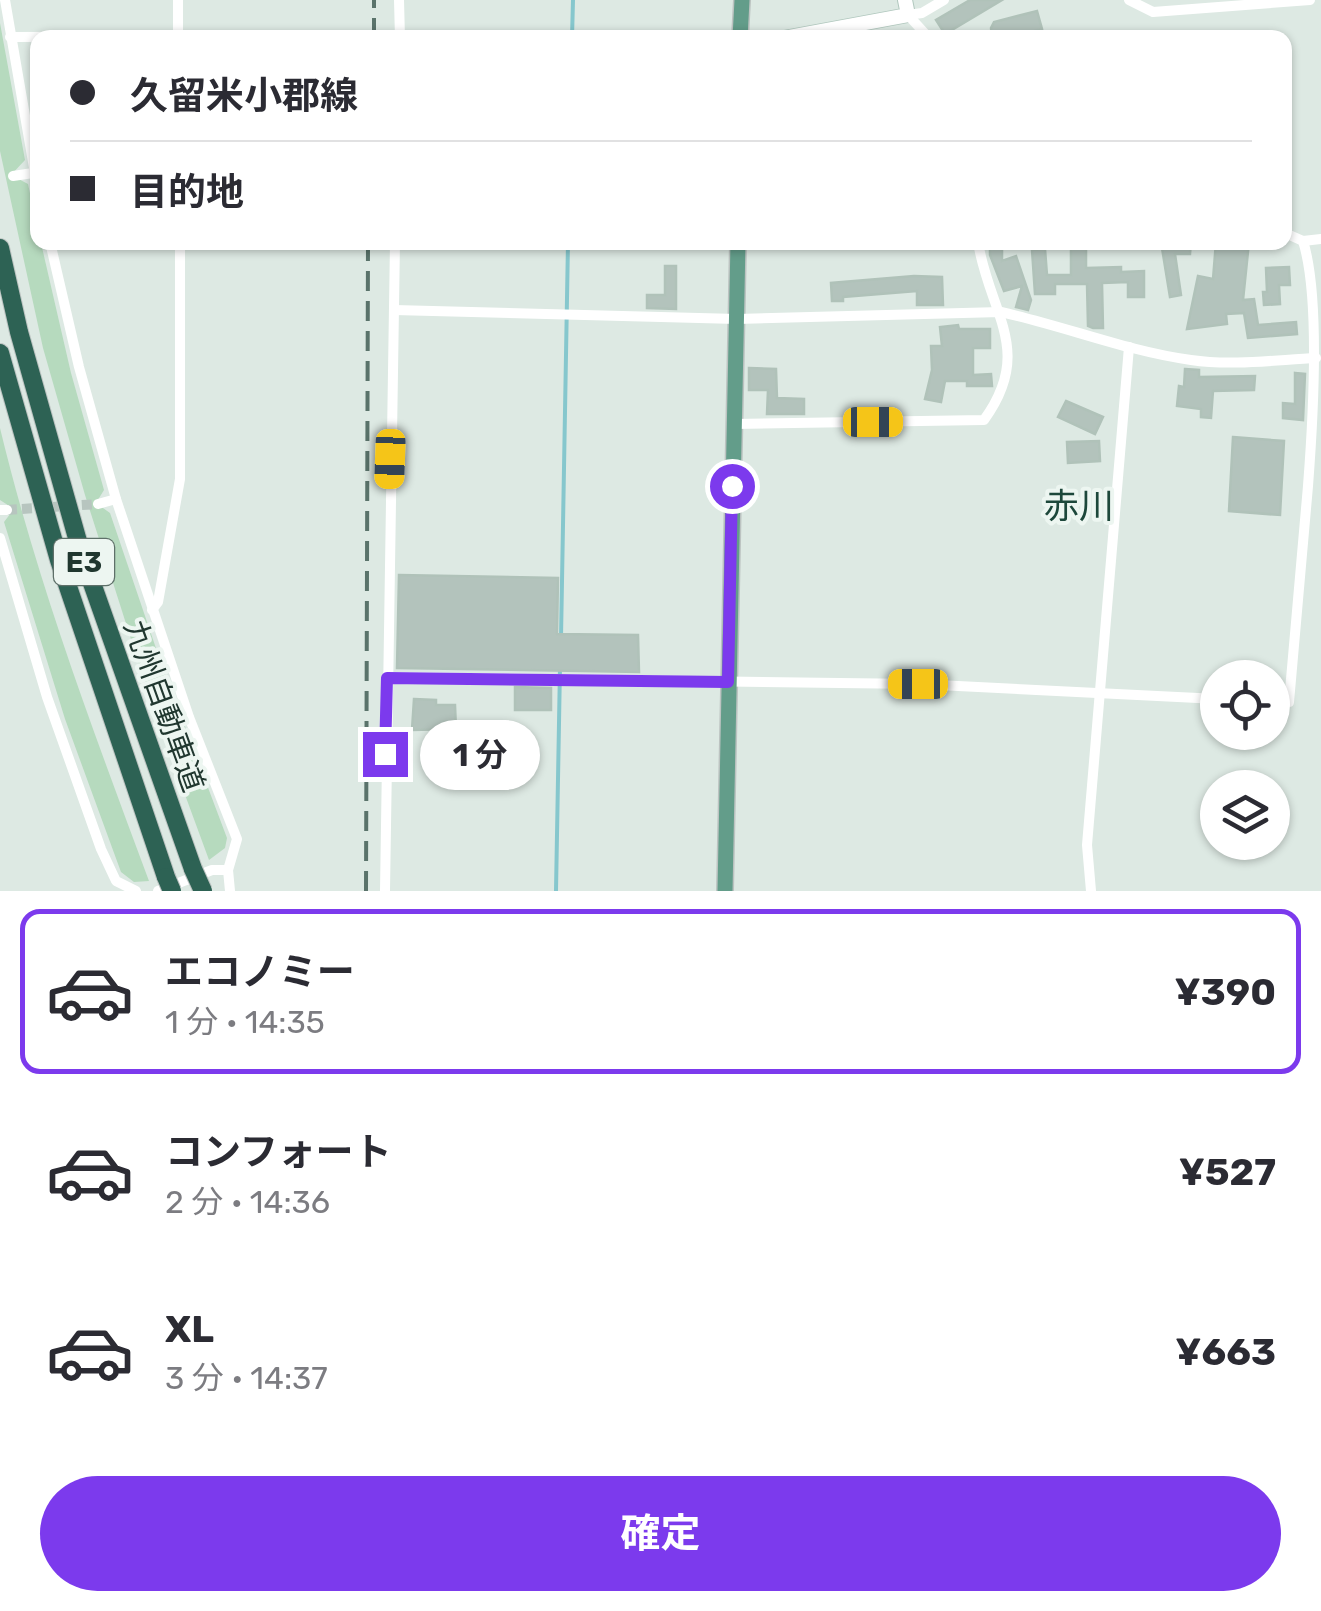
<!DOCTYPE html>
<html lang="ja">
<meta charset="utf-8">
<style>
:root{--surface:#fff;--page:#f2f2f3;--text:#2b2b33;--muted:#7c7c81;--line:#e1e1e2;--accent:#7c3aed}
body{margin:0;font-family:Rubik,"Noto Sans JP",sans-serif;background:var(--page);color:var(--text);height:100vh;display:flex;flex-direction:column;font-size:38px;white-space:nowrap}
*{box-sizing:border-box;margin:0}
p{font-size:32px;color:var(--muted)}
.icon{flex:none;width:55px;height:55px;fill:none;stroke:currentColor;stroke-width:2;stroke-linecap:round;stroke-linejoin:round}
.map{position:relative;height:891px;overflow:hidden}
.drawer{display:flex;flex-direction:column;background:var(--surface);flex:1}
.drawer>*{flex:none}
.banner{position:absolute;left:30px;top:30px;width:1262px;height:220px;border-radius:20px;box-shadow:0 2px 8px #0004;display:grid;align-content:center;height:220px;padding:0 40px;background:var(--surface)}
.tools{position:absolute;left:1200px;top:660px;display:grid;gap:20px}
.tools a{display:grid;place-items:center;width:90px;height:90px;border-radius:50%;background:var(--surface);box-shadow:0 2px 8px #0004;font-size:50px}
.end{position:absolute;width:45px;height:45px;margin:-22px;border:12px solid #7c3aed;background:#fff;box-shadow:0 0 0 5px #fff}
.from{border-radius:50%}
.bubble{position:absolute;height:70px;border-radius:35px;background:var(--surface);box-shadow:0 2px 8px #0004;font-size:32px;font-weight:700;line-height:70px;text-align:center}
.car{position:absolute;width:30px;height:60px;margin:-30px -15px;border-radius:12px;box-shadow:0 0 8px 2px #0007;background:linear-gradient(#f5c518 24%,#345 0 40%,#f5c518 0 76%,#345 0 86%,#f5c518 0)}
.banner b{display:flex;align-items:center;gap:35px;height:95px;font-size:38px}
.banner b+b{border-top:2px solid var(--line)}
.banner i{width:25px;height:25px;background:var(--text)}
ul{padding:18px 0 0;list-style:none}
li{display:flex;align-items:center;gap:30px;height:165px;margin:0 20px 15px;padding:0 20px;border:5px solid transparent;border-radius:20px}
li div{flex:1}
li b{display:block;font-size:38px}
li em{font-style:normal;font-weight:700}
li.on{border-color:var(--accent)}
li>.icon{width:90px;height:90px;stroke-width:1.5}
.primary-button{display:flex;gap:20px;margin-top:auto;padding:20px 40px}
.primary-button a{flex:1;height:115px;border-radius:60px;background:var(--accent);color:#fff;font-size:40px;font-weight:700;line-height:115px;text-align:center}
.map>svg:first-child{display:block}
</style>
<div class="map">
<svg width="1321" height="891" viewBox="0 0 1321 891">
<rect width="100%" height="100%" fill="#dde9e3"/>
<!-- green -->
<g fill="#b6dabe">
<path d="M0 23 25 160 11 175 28 184 37 225 38 242 41 243 71 373 104 490 96 503 110 513 161 663 227 838 225 848 209 860 152 705 85 495 43 348 0 151Z"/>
<path d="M0 428C37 582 94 733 149 881L134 882 121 872 65 719 4 522 14 509 0 500Z"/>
</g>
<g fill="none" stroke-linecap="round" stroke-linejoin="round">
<!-- stream -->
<g stroke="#86c7cd" stroke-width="4">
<path d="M572 38 573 0"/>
<path d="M561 638 568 242"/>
<path d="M556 891 560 667"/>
</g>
</g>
<!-- building -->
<g fill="#b3c3bc" stroke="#b0c2b9" stroke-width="2.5">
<path d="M970 0H1002L945 34 936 20Z"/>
<path d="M1037 11 1042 29 1014 37 1013 34 992 37 991 28 994 22Z"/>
<path d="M990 242H1002V261L1016 256 1031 300 1028 310 1016 307 1022 286 1004 291 990 255Z"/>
<path d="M1071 242H1086V268L1121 267V272L1144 271V297H1128V282L1102 283 1103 328H1093L1088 326 1087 284H1055V294H1035L1032 250 1045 249 1047 275H1071Z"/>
<path d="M1161 242H1191L1190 254H1175L1181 295 1170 297Z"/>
<path d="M1216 242H1249L1243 300 1254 299 1258 325 1296 322 1297 334 1248 338 1244 313 1226 314 1227 324 1187 329 1198 276 1213 279Z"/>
<path d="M665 266H676V309L647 308V295H665Z"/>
<path d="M1289 267 1290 285H1279L1280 304 1264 305 1263 292H1267L1266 268Z"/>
<path d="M914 276 942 277 943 305H917V291L843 297V301H832L831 283Z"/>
<path d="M958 325 959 329H990V348H973V375L991 374 992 386H967V381H945L941 402 925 399 932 370 931 346H942L940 327Z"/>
<path d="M749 368 776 369 777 398 804 399V414H767L768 390H749Z"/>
<path d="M1185 369 1199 370V377L1255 376 1254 390 1213 391 1211 418 1201 417V409L1177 406 1179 386 1184 387Z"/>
<path d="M1295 373 1305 374 1303 420 1283 418V403L1295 404Z"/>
<path d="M1066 401 1103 417 1095 434 1058 417Z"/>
<path d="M1233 437 1284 441 1280 515 1229 511Z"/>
<path d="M1099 441 1100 461 1068 463 1067 442Z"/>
<path d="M399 575 558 578 557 634 638 635 639 672 397 668Z"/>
<path d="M515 687 551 688V710H515Z"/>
<path d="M414 699 436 700V705H455L456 729 412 730Z"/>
</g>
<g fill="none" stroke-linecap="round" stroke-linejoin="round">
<!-- street-tunnel -->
<g stroke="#b7c5bf" stroke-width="10" stroke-dasharray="10 5" stroke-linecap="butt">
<path d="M358 36 388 37"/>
<path d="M7 510 98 504"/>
</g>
<!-- secondary casing -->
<g stroke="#b1c8be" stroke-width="16">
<path id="secondary" d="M784 38 908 15 905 0"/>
</g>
<!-- primary casing -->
<g stroke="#bcc3c1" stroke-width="18">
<g id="primary">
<path d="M740 38 742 0"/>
<path d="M725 891 738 242"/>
</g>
</g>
<!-- highway casing -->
<g stroke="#bcc3c1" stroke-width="20">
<g id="highway">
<path d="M0 248 19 332 81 552 193 869"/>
<path d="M0 353 59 560 166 877"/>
</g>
</g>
<!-- street -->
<g stroke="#fff" stroke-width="10">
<path d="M5 0 38 191"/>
<path d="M178 0V38"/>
<path d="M399 0 400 38"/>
<path d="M1129 0 1153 12 1310 0"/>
<path d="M908 15 922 13 944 0"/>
<path d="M908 15 929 38"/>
<path d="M10 37 358 36"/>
<path d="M13 176 33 173"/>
<path d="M1285 233 1303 241 1321 239"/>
<path d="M50 242 79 367 116 499 189 717 237 839 228 870 230 891"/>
<path d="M394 310 737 319 1001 312C1065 326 1126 351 1191 360 1231 366 1275 360 1316 358"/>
<path d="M734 424 984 420C1035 350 989 313 978 242"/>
<path d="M98 504 116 499"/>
<path d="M0 510H7"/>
<path d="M0 538 47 697 101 849 116 881 136 891"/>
<path d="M152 610 158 602 180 479V242"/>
<path d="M387 677 918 684 1218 699"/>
<path d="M1272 702H1289C1295 630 1302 558 1308 486 1313 421 1321 299 1303 241"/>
<path d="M158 891 212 870H228"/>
<path d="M385 891 395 242"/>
<path d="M1091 891 1087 845 1129 347"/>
</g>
<!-- secondary -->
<use href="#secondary" stroke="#fff" stroke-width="14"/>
<!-- primary -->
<use href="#primary" stroke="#639d8a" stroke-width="15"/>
<!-- highway -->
<use href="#highway" stroke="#2d6254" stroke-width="18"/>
<!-- rail -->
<g stroke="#5a736b" stroke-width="4" stroke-dasharray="20 10" stroke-linecap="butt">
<path d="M374 38V0"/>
<path d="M366 891 368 242"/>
</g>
<!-- highway-bridge casing -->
<g stroke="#bcc3c1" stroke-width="20" stroke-linecap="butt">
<g id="highway-bridge">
<path d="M193 869 203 891"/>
<path d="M166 877 172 891"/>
</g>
</g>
<!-- highway-bridge -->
<use href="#highway-bridge" stroke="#2d6254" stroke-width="18"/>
</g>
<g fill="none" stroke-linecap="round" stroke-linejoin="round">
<!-- route -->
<path stroke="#7c3aed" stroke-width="12" d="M385 754 387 678 728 682 732 486"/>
</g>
<g text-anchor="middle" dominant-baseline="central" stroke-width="8" stroke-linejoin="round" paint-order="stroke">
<!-- shield labels -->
<rect fill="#edf6f1" stroke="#5e7069" stroke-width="2.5" x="54" y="539" width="60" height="46" rx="8"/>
<g font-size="28" font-weight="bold" fill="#20372f">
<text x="84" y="562">E3</text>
</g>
<!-- street labels -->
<g font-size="30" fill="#20372f" stroke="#edf6f1">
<text transform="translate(164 706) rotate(70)">九州自動車道</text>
</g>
<!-- quarter labels -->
<g font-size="35" fill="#1d483b" stroke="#edf6f1">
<text x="1079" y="506">赤川</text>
</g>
</g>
</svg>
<div class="tools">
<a><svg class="icon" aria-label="locate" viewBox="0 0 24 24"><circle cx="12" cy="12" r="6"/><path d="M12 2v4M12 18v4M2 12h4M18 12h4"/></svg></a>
<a><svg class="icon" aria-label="layers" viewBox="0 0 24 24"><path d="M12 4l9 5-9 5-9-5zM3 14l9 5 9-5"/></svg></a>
</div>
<i class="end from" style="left:732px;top:486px"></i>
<i class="end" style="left:385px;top:754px"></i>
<div class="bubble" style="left:420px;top:720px;width:120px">1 分</div>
<i class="car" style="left:873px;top:422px;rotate:90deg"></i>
<i class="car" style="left:390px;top:459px;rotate:182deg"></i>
<i class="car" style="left:918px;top:684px;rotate:270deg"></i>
<div class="banner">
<b><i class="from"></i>久留米小郡線</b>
<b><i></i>目的地</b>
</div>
</div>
<section class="drawer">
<ul>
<li class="on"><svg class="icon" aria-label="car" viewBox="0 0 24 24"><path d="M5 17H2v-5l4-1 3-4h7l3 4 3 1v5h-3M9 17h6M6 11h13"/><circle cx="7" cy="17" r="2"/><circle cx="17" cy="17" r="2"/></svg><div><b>エコノミー</b><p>1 分 · 14:35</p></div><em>¥390</em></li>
<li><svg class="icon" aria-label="car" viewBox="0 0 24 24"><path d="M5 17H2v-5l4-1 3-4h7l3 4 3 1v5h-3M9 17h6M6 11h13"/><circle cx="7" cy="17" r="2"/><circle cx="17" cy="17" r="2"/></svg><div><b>コンフォート</b><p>2 分 · 14:36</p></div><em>¥527</em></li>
<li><svg class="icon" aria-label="car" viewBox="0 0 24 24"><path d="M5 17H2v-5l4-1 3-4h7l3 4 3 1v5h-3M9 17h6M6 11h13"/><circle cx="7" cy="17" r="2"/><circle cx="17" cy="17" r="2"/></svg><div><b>XL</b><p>3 分 · 14:37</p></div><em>¥663</em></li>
</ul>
<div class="primary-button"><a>確定</a></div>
</section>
